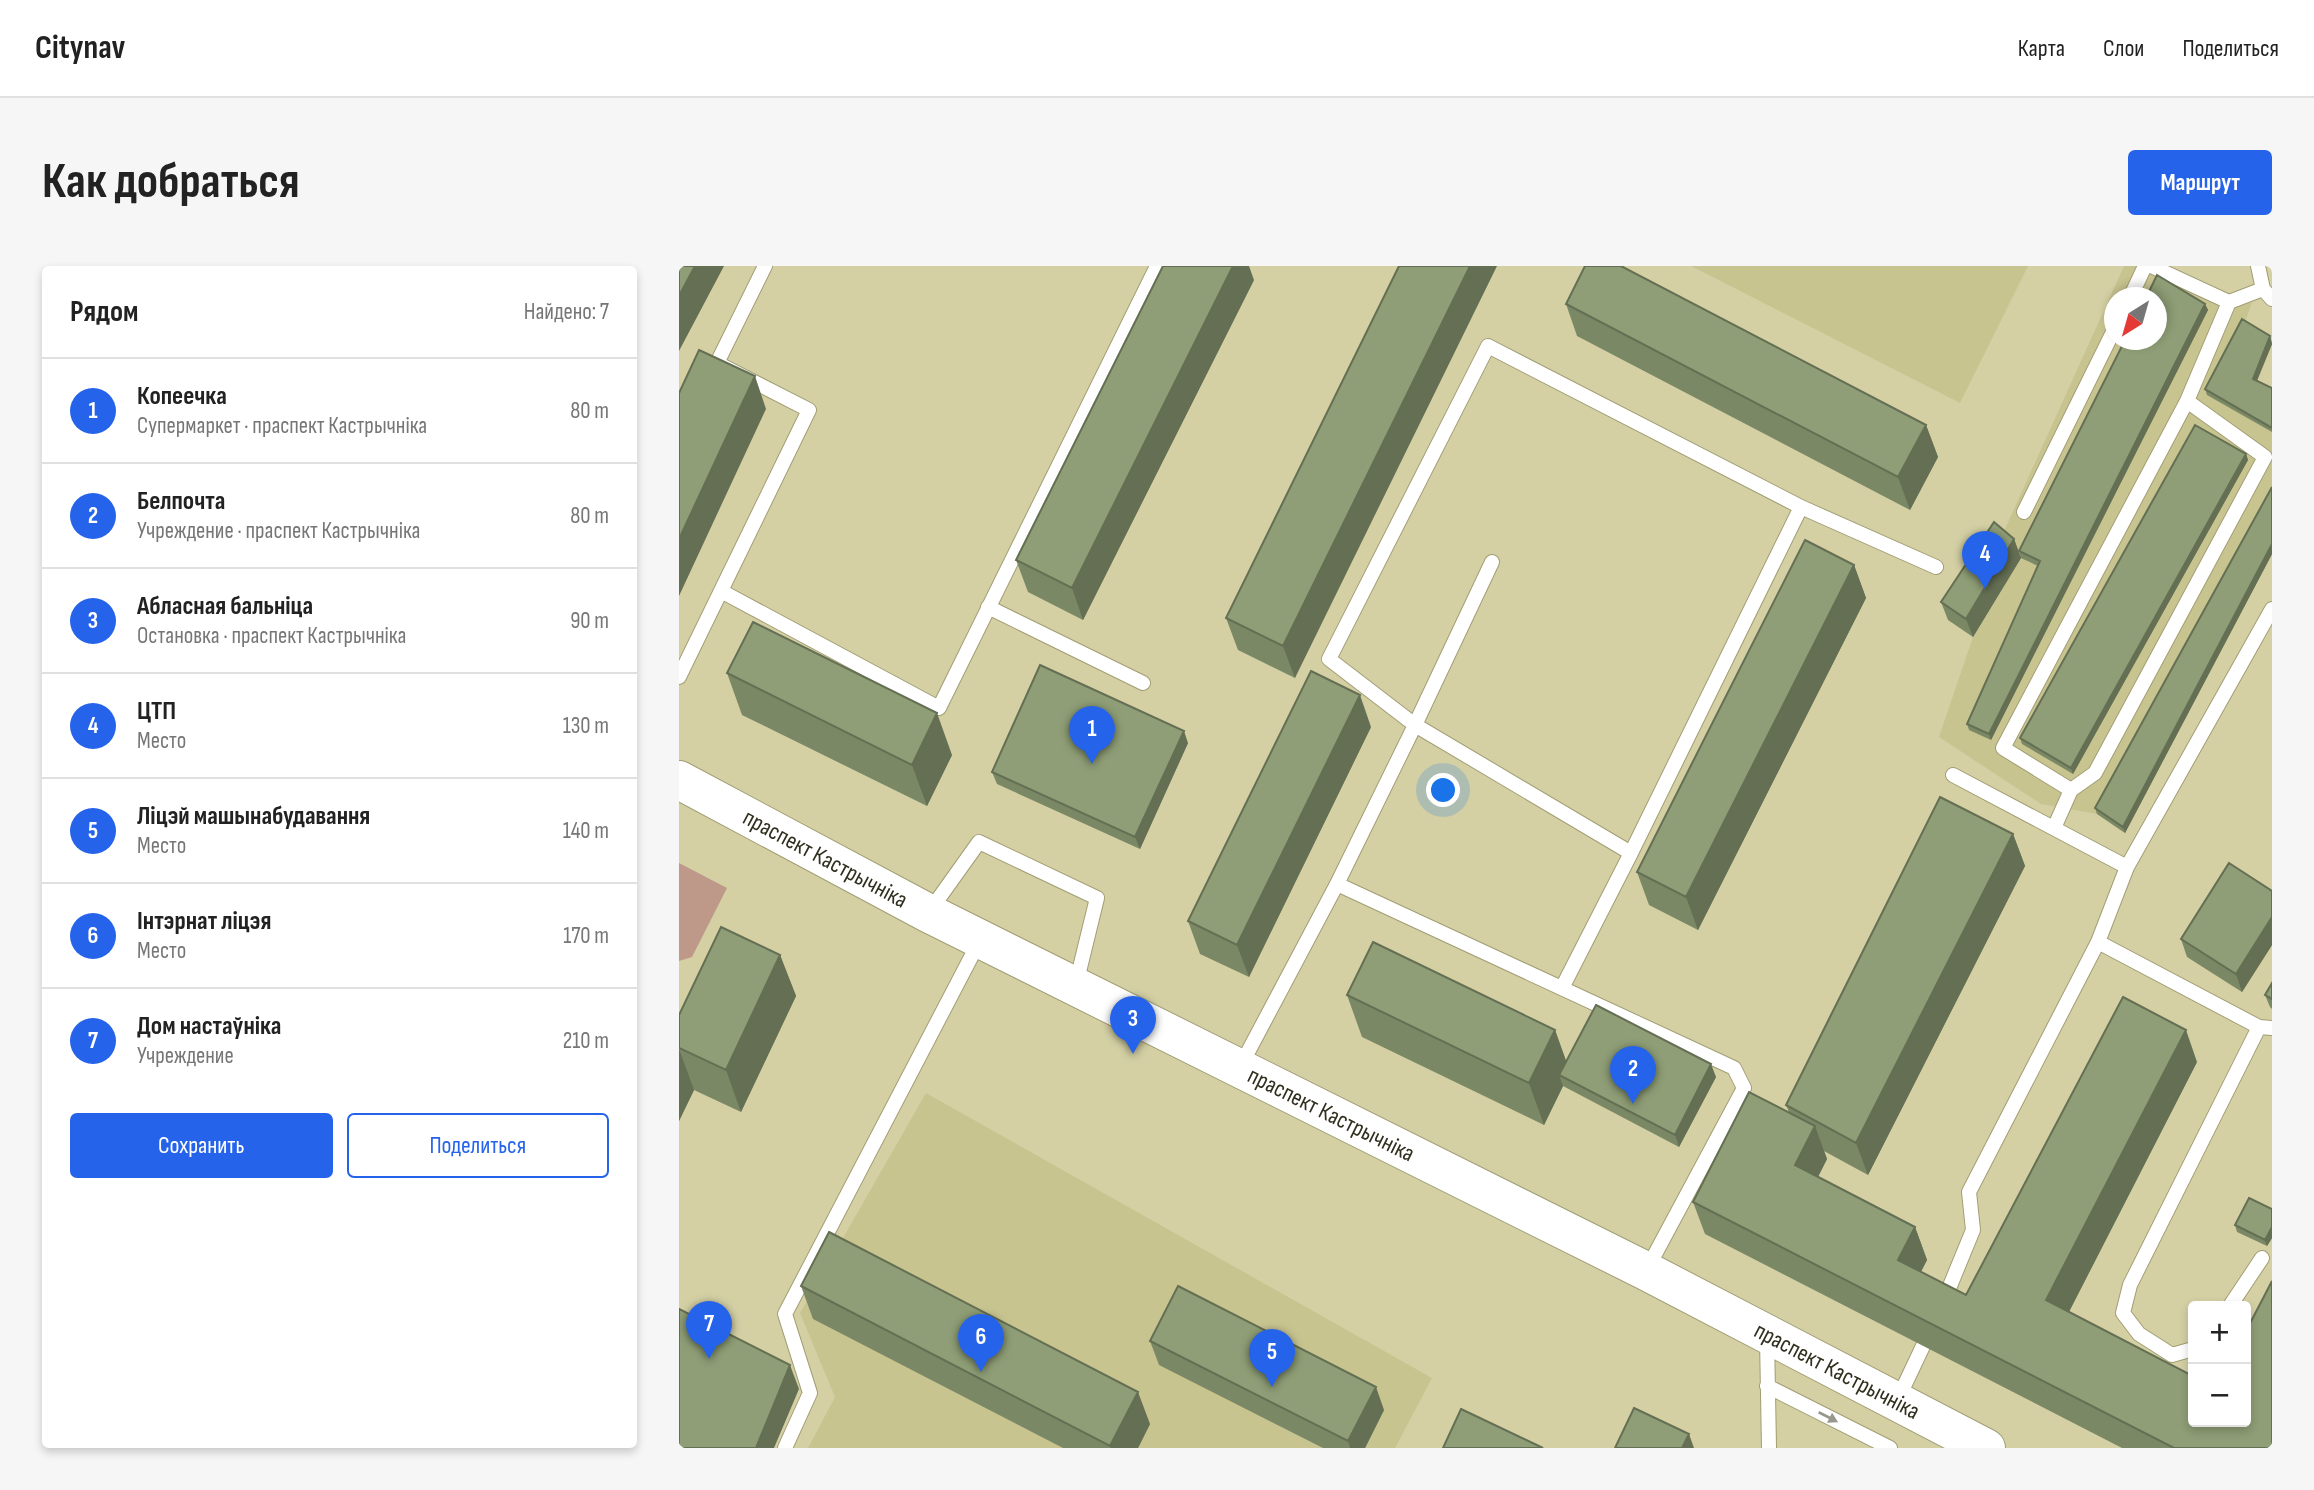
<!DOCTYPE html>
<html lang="ru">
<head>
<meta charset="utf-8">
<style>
	:root { --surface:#fff; --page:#f6f6f6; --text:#222; --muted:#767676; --line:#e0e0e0; --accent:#2563eb }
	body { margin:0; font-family:"Sofia Sans Condensed",sans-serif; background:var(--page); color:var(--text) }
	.controls { position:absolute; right:21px; bottom:21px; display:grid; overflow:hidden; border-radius:7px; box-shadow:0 4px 10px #0003 }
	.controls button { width:63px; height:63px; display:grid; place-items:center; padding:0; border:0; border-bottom:2px solid var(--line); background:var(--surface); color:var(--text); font:35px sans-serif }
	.compass { position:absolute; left:1425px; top:21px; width:63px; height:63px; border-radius:50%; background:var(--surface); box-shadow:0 4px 10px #0003; rotate:217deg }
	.you { position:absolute; left:765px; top:525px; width:24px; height:24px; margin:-18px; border:5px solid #fff; border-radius:50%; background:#1a73e8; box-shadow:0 0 0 10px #1a73e833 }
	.badge { display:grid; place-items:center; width:46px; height:46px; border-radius:50%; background:var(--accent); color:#fff; font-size:23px; font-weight:700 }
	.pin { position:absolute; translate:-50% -58px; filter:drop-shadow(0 2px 4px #0008) }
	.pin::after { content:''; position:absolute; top:37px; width:24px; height:21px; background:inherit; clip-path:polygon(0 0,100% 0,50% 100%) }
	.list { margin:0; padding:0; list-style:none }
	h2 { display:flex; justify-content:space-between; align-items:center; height:91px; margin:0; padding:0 28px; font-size:30px }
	h2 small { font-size:23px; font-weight:400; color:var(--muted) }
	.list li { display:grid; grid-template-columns:46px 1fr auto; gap:21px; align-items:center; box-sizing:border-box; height:105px; padding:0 28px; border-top:2px solid var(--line) }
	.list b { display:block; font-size:26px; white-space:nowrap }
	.list p { margin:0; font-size:23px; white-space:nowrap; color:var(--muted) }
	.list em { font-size:23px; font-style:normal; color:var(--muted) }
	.actions { display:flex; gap:14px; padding:21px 28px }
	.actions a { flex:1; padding:16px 0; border:2px solid var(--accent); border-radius:7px; text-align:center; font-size:24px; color:var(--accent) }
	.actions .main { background:var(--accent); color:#fff }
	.map { position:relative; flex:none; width:1593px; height:1182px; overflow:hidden; border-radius:7px }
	header { display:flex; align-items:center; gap:42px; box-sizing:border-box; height:98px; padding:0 35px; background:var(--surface); border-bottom:2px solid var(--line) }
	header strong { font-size:33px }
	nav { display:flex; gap:38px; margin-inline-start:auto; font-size:24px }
	.intro { display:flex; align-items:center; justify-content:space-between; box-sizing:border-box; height:168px; padding:0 42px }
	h1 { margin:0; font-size:49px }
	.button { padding:18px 32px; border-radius:7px; background:var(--accent); color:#fff; font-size:24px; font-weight:700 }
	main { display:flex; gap:42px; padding:0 42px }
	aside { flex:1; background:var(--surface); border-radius:7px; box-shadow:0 4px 10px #0003 }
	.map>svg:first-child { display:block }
</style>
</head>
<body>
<header>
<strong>Citynav</strong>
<nav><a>Карта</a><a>Слои</a><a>Поделиться</a></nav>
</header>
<div class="intro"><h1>Как добраться</h1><a class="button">Маршрут</a></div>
<main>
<aside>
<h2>Рядом<small>Найдено: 7</small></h2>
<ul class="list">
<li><span class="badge">1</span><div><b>Копеечка</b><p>Супермаркет · праспект Кастрычніка</p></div><em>80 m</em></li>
<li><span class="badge">2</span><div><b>Белпочта</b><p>Учреждение · праспект Кастрычніка</p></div><em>80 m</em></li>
<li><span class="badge">3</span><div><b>Абласная бальніца</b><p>Остановка · праспект Кастрычніка</p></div><em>90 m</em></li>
<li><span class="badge">4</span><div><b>ЦТП</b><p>Место</p></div><em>130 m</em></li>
<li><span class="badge">5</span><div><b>Ліцэй машынабудавання</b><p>Место</p></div><em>140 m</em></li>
<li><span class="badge">6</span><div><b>Інтэрнат ліцэя</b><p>Место</p></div><em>170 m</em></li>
<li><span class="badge">7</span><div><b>Дом настаўніка</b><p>Учреждение</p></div><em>210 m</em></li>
</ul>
<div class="actions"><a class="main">Сохранить</a><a>Поделиться</a></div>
</aside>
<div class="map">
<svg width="1593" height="1182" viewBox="0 0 1593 1182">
	<rect width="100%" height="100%" fill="#d4d0a4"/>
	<path fill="#c8c490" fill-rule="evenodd" d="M1012,0H1349L1281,137Z
		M1445,0H1482L1573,37L1565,59L1593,78L1576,119L1593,127V288L1446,567L1418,548L1362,538L1260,471L1294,371L1342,292L1321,274ZM1436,32H1478V74H1436Z
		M247,827L753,1112L716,1182H129L156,1131L121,1047Z"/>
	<path fill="#be9888" d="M0,597L48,622L13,691L0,695Z"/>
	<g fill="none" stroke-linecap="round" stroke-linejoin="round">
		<defs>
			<path id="lane" d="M1579,0L1584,23L1593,33
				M1451,32L1466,0
				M1550,36L1584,23
				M1345,246L1436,62
				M813,296L736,459L952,587L1122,241
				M42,325L260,442L478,0
				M309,341L464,417
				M0,411L130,144L38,97L86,0
				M1274,509L1448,601
				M1392,524L1324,482L1508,135L1550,36L1472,0
				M1375,562L1392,524L1416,507L1586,191L1508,135
				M658,618L1055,802L1065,822L967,1005
				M250,646L300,576L418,632L397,718
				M1419,676L1580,761L1593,762
				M883,722L952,587
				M561,801L658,618L736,459L650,393L809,80L1122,241L1257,301
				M1264,1037L1294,964L1290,926L1419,676L1448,601L1593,343
				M1551,1040L1583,992
				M1088,1072L1090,1182
				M1514,1083L1493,1089L1460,1068L1444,1047L1451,1019L1580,761
				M1088,1120L1211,1182
				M1218,1135L1244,1080
				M106,1182L131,1127L106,1048L301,674"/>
			<g id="secondary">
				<path id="s1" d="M0,514L249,647L967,1005L1307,1182"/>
			</g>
		</defs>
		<use href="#lane" stroke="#a29e74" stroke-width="16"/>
		<use href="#secondary" stroke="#a29e74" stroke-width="40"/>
		<use href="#lane" stroke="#fff" stroke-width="14"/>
		<use href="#secondary" stroke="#fff" stroke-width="38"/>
	</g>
	<path fill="#7b8865" d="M720,0L616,412L559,384L547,352Z
		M575,14L404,354L349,326L337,294Z
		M887,38L1247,159L1259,191L1231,244L898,70Z
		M1526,38L1529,44L1312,474L1290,464L1288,458L1359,300L1342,292L1340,285Z
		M1591,70L1593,78L1578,115L1593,122V166L1528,129L1526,123Z
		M1567,188L1569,194L1394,508L1343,478L1341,472Z
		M1593,221V288L1446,567L1418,548L1416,542Z
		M1335,273L1342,292L1294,371L1269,354L1262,336Z
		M1175,299L1187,332L1019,664L970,639L958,606Z
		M48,407L273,489L248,540L63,449Z
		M692,461L570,711L521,688L509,655Z
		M509,477L461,583L318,518L313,506Z
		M1334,568L1346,600L1189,909L1145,885L1148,893L1139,911L1236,961L1248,994L1242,1006L1287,1029L1518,796L1390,1046L1593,1182H1443L1026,968L1014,936L1110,846L1107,839Z
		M1593,625V679L1563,726L1508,691L1502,673Z
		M101,689L117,730L62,846L15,824L0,855V749Z
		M1593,717V743L1591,741L1586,729Z
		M668,729L876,764L887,795L1037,811L1000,881L884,820L865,859L683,771Z
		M1593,943V972L1588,980L1558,966L1556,959Z
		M122,1020L471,1158L459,1182H384L134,1053Z
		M471,1075L705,1144L686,1182H644L480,1099Z"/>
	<path fill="#646f53" d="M16,0H45L0,85V30Z
		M554,0H570L575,14L404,354L393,322Z
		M791,0H818L616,412L604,380Z
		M1526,38L1529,44L1312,474L1310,468Z
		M1591,70L1593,78L1576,119L1574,113Z
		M76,110L87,143L0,330V273Z
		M1247,159L1259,191L1231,244L1219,211Z
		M1567,188L1569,194L1394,508L1392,502Z
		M1335,273L1342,292L1294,371L1287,353Z
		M1593,278V288L1446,567L1444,561Z
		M1175,299L1187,332L1019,664L1007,631Z
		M681,429L692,461L570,711L558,679Z
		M258,447L273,489L248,540L233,499Z
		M505,465L509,477L461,583L456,571Z
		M1334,568L1346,600L1189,909L1177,877Z
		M1593,651V679L1563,726L1557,708Z
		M101,689L117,730L62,846L47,804Z
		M876,764L891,806L880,809L884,820L865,859L850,817Z
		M1507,764L1518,796L1379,1067L1367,1034Z
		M0,783L15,824L0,855Z
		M1032,798L1037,811L1000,881L996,869Z
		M1136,860L1148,893L1128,932L1116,899Z
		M1236,961L1248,994L1231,1026L1219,994Z
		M1593,961V972L1588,980L1586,974Z
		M111,1099L120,1123L95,1182H77Z
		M697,1121L705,1144L686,1182H671L669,1175Z
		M459,1126L471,1158L459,1182H432L431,1180Z
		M1010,1168L1015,1182H1003Z"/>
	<path fill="#8f9e76" stroke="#646f53" stroke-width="2" d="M0,0H16L0,30Z
		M484,0H554L393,322L337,294Z
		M720,0H791L604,380L547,352Z
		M906,0H942L1247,159L1219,211L887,38Z
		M1478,9L1526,38L1310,468L1288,458L1361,295L1340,285L1446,74H1478V32H1467Z
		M1563,53L1591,70L1574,113L1593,122V162L1526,123Z
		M20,84L76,110L0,273V127Z
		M1516,159L1567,188L1392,502L1341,472Z
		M1593,221V278L1444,561L1416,542Z
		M1315,256L1335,273L1287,353L1262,336Z
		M1126,274L1175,299L1007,631L958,606Z
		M74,356L258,447L233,499L48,407Z
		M361,399L505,465L456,571L313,506Z
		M632,405L681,429L558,679L509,655Z
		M1261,531L1334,568L1177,877L1107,839Z
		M1550,597L1593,625V651L1557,708L1502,673Z
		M42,661L101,689L47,804L0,782V749Z
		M694,676L876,764L850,817L668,729Z
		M1593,717V733L1586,729Z
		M1444,731L1507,764L1367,1034L1514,1110V1156H1567V1065L1593,1015V1182H1495L1014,936L1070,826L1136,860L1116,899L1236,961L1219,994L1287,1029Z
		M917,739L1032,798L996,869L880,809Z
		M1570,932L1593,943V961L1586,974L1556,959Z
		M150,966L459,1126L431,1180L122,1020Z
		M499,1020L697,1121L669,1175L471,1075Z
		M0,1043L111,1099L77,1182H0Z
		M955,1142L1010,1168L1003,1182H936Z
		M782,1143L864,1182H764Z"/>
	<defs><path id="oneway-solid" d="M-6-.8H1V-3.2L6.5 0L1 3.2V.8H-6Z" transform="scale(1.75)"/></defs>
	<use fill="#98978e" href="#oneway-solid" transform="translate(1149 1151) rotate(27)"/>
	<g text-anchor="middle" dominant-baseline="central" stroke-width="5" stroke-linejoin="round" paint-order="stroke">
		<g font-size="24" fill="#312f1e" stroke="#e1ddb1">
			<text stroke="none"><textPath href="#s1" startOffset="166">праспект Кастрычніка</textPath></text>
			<text stroke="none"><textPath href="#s1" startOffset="733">праспект Кастрычніка</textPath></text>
			<text stroke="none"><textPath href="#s1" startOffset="1300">праспект Кастрычніка</textPath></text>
		</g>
	</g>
</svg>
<div class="controls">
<button>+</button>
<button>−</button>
</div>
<svg class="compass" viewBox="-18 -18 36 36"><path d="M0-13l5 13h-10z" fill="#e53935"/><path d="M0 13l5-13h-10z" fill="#767676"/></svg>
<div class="you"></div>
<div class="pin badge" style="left:413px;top:498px">1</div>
<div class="pin badge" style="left:954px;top:838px">2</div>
<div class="pin badge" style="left:454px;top:788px">3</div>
<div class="pin badge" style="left:1306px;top:323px">4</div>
<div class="pin badge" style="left:593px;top:1121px">5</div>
<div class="pin badge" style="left:302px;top:1106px">6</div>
<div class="pin badge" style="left:30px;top:1093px">7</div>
</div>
</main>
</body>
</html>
